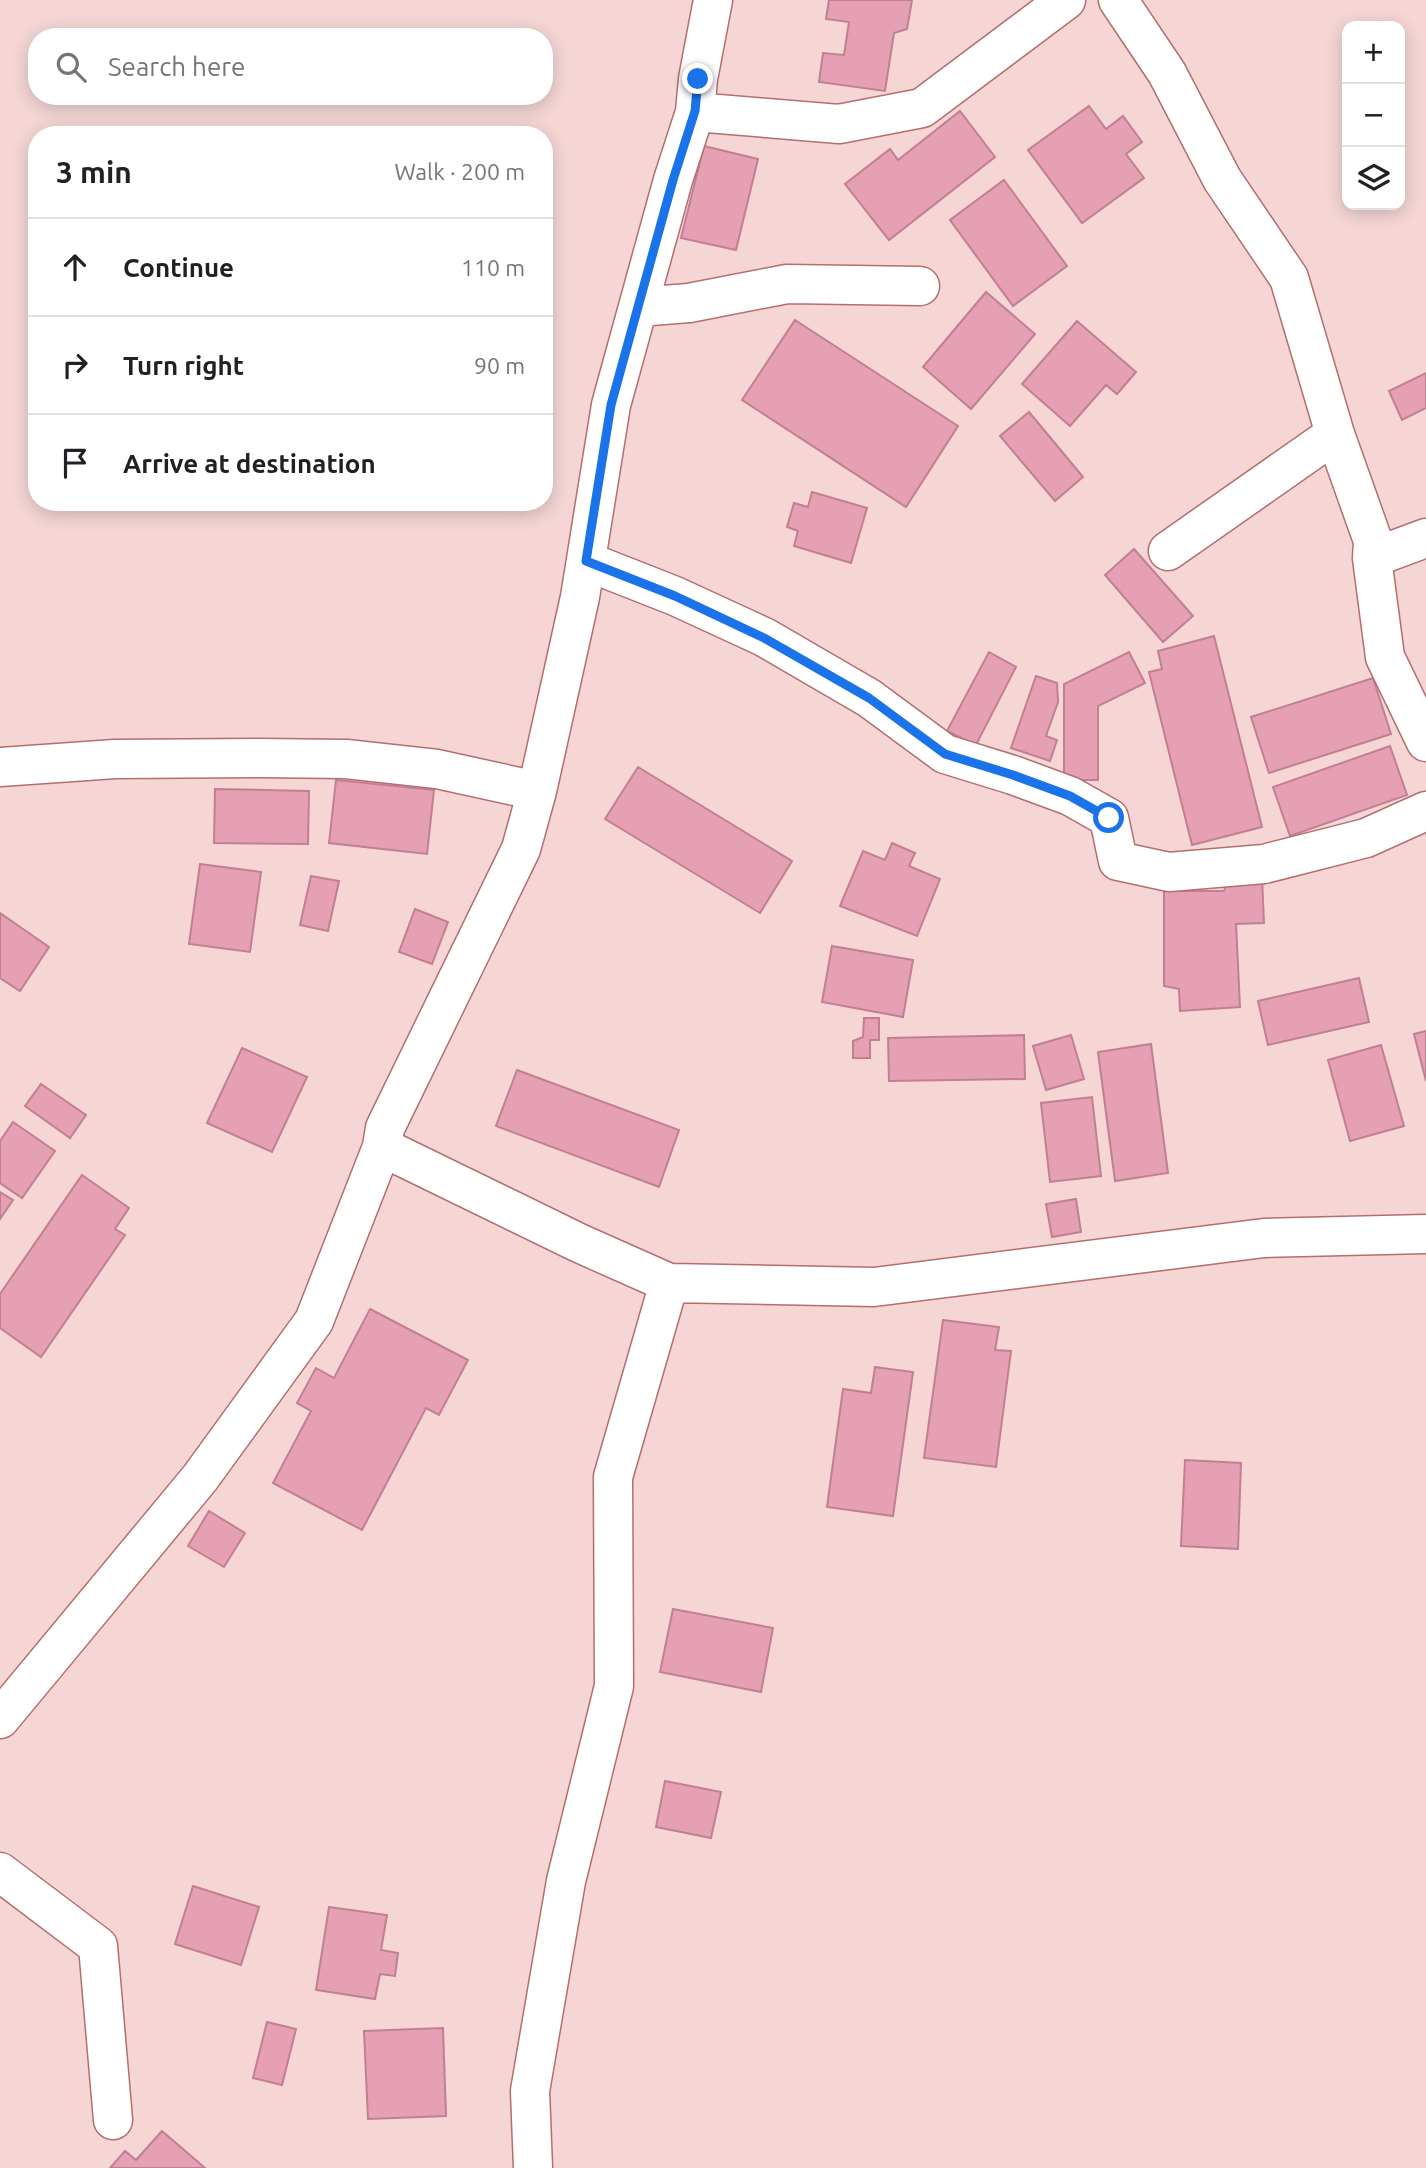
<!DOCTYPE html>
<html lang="en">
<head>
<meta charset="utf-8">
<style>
	:root { --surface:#fff; --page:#f6f6f6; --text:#202124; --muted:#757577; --line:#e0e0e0 }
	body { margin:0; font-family:Ubuntu,sans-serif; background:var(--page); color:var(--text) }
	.controls { position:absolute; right:21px; top:21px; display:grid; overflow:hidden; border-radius:14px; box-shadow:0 4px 18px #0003 }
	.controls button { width:63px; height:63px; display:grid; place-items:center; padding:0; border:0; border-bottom:2px solid var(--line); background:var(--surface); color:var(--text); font:35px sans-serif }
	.stop { position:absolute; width:21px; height:21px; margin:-16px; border:5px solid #1a73e8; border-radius:50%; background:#fff }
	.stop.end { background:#1a73e8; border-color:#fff; box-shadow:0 2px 7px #0008 }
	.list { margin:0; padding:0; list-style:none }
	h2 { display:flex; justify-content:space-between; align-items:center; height:91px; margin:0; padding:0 28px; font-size:30px }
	h2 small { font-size:23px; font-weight:400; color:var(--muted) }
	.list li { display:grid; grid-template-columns:46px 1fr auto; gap:21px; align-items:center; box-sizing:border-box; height:98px; padding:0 28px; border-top:2px solid var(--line) }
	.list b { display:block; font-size:26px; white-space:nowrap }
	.list em { font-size:23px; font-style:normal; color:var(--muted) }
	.icon { flex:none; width:38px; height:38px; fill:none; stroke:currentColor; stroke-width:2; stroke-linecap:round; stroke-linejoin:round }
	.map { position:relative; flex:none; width:1426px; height:2168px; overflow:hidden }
	.search { position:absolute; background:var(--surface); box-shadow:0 4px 18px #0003; left:28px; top:28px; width:525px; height:77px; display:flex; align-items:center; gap:18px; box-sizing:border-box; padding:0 24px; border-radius:28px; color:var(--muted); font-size:26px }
	.panel { position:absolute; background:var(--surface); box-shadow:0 4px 18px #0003; left:28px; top:126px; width:525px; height:385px; border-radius:28px }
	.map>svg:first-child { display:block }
</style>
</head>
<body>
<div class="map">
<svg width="1426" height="2168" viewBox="0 0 1426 2168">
	<rect width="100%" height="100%" fill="#f5d6d5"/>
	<path fill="#e6a0b4" stroke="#c27e93" stroke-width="2" d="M829,0H912L907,29L894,33L885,91L819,82L823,53L844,55L849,22L826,19Z
		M1089,106L1106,129L1123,116L1142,142L1126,154L1144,178L1082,223L1028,150Z
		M960,111L995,157L889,240L845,184L890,149L898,160Z
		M704,146L758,159L736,250L681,238Z
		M1004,180L1067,266L1013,306L950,220Z
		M986,292L1035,334L971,409L923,367Z
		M795,320L958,426L906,507L742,400Z
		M1077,321L1136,372L1117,394L1106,385L1070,426L1022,384Z
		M1426,373V408L1402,420L1389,391Z
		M1029,412L1083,477L1055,501L1000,436Z
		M812,492L867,508L851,563L794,546L798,531L787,527L794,503L808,507Z
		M1134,549L1193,616L1163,642L1105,575Z
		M1214,636L1262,827L1192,845L1149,672L1162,669L1158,651Z
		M989,652L1016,667L976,745L947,731Z
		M1129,652L1145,683L1098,706V780H1064V684Z
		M1036,676L1057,683L1058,702L1046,736L1057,740L1050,761L1011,748Z
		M1373,678L1391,734L1269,773L1251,717Z
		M1390,746L1407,795L1290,836L1273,787Z
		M638,767L792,861L760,913L605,819Z
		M336,780L434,790L427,854L329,843Z
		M215,789L309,791L308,844L214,843Z
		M892,843L915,853L909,866L940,879L917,936L840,906L863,851L885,860Z
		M200,864L261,872L250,952L189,944Z
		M311,876L339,881L328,931L300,925Z
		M1262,877L1264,923L1236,924L1240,1007L1180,1011L1179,989L1164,986V891H1224L1228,879Z
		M415,909L448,922L432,964L399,952Z
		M0,913L49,947L20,991L0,978Z
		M832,946L913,960L903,1017L822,1002Z
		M1359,978L1369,1022L1268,1045L1258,1001Z
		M864,1018H879V1040H870V1058H853V1041L863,1037Z
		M1426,1031V1081L1414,1034Z
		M1024,1035L1025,1079L889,1081L888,1038Z
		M1071,1035L1084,1079L1046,1090L1033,1046Z
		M1151,1044L1168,1173L1115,1181L1098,1052Z
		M1381,1045L1404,1126L1350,1141L1328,1060Z
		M242,1048L307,1077L272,1152L207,1123Z
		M517,1070L679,1130L659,1187L496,1126Z
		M41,1084L86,1115L70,1138L25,1106Z
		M1092,1097L1101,1176L1050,1182L1041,1103Z
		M13,1122L55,1151L22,1198L0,1183V1141Z
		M82,1175L129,1208L115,1229L125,1235L41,1357L0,1328V1294Z
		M0,1192L13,1200L0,1219Z
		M1076,1199L1081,1232L1052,1237L1046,1204Z
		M370,1309L468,1360L439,1415L426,1408L362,1530L273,1483L311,1411L297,1403L316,1368L334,1378Z
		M943,1320L999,1327L995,1350L1011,1351L996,1467L924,1458Z
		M875,1367L913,1372L893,1516L827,1507L843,1389L871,1393Z
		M1185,1460L1241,1463L1238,1549L1181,1546Z
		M209,1511L245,1533L224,1567L188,1546Z
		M673,1609L773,1628L761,1692L660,1672Z
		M665,1781L721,1792L711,1838L656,1827Z
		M193,1886L259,1907L241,1965L175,1944Z
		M329,1907L387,1915L381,1950L398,1953L395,1976L380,1974L375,1999L316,1990Z
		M267,2022L296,2029L282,2085L253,2078Z
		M443,2028L446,2116L368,2119L364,2031Z
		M162,2131L205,2168H110L125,2151L136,2160Z"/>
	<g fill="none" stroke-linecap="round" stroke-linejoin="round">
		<defs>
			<path id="minor" d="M1118,0L1167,73L1222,179L1289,278L1335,434L1373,541L1372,558L1385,657L1426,742
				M695,112L839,124L922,108L1066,0
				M638,307L689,303L787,284L920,286
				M1168,551L1335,434
				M1372,558L1426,538
				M586,561L675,596L764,637L869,698L945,754L1013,775L1070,796L1109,818L1118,861L1169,872L1264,864L1366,838L1426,811
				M0,767L115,759L261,758L346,759L437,769L537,791
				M382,1147L579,1243L669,1283L874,1287L1264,1238L1426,1234
				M0,1719L200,1478L314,1321L382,1147L385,1128L521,849L537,791L580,597L611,405L673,180L695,112L698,79L713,0
				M0,1872L98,1946L113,2120
				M533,2168L530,2091L566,1881L614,1686L613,1477L669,1283"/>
		</defs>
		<use href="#minor" stroke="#b36e6e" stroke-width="41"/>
		<use href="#minor" stroke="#fff" stroke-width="38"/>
	</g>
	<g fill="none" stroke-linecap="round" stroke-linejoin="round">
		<path stroke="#1a73e8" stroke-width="9" d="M698,79L695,111L673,180L611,405L586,561L675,596L764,638L869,698L945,754L1013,775L1070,796L1109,818"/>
	</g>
</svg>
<div class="controls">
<button>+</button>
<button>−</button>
<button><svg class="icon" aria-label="layers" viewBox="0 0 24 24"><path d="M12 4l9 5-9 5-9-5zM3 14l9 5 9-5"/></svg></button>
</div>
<div class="stop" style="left:1109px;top:818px"></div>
<div class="stop end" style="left:698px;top:79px"></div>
<div class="search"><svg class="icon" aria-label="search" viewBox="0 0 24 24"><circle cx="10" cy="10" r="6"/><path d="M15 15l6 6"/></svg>Search here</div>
<section class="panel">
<h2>3 min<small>Walk · 200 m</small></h2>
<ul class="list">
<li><svg class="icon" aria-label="ahead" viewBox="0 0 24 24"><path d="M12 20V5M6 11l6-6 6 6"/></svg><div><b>Continue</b></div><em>110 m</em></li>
<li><svg class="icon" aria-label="right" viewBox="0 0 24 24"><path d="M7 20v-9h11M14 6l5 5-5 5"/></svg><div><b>Turn right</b></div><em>90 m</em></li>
<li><svg class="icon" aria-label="arrive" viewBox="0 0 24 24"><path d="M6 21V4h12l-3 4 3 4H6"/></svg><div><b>Arrive at destination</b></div></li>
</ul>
</section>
</div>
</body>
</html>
